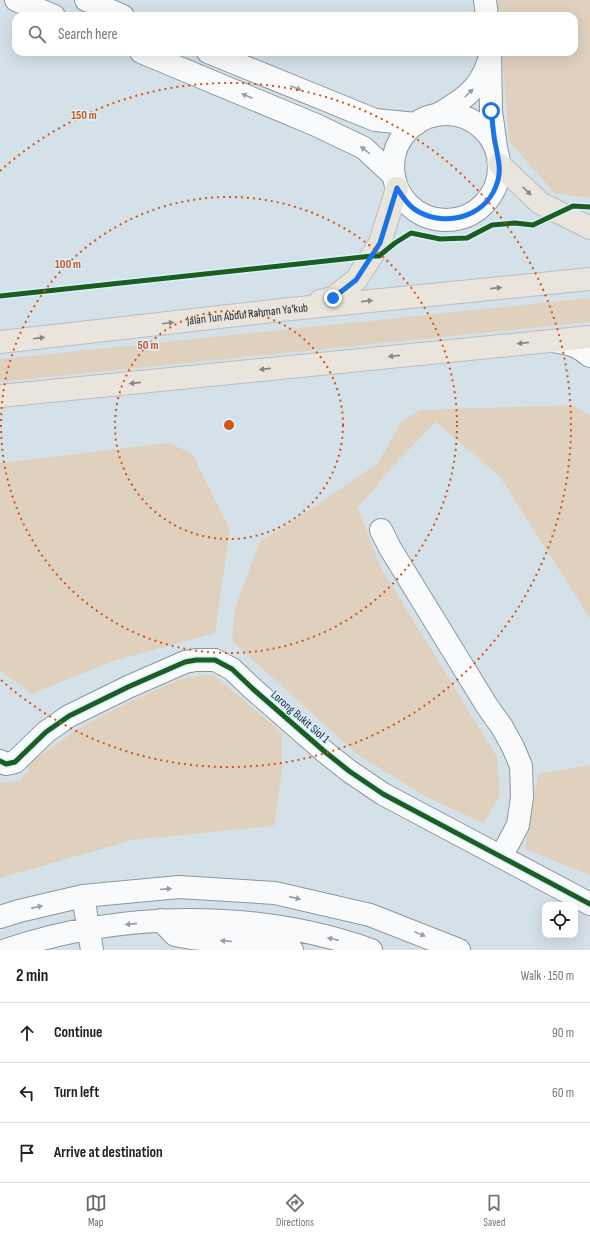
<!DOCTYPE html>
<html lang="en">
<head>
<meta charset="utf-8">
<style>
	:root { --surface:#fff; --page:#f2f2f2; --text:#222; --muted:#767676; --line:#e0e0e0; --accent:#616b71 }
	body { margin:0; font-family:"Sofia Sans Condensed",sans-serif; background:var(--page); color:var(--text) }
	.controls { position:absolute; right:12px; bottom:12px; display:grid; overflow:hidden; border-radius:8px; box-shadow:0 4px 16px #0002 }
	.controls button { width:36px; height:36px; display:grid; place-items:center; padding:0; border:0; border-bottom:1px solid var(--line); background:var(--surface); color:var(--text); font:20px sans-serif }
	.stop { position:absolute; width:12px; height:12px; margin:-9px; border:3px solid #1a73e8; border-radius:50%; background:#fff }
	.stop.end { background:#1a73e8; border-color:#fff; box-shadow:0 1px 4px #0008 }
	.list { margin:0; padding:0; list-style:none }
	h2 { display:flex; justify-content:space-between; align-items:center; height:52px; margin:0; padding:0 16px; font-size:17px }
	h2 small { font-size:13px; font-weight:400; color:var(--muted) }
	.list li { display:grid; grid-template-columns:26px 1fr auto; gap:12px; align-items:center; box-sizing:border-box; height:60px; padding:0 16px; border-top:1px solid var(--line) }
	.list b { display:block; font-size:15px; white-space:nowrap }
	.list em { font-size:13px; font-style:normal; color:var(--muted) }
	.icon { flex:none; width:22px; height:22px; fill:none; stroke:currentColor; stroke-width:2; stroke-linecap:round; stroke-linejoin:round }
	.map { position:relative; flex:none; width:590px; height:950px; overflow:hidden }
	.search { position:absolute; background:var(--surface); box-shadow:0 4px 16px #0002; left:12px; right:12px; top:12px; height:44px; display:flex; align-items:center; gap:10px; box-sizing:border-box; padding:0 14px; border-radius:12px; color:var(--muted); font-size:15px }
	.sheet { height:232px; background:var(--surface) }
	nav { display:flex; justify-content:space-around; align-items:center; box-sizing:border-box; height:56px; border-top:1px solid var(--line); background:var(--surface); font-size:11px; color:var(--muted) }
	nav a { display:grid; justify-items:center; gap:2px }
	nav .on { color:var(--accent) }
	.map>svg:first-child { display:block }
</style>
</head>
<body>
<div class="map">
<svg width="590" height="950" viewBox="0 0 590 950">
	<rect width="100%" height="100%" fill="#d4e1e9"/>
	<path fill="#e0d1bf" d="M497,0H590V198L554,193L509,141L502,52H574V16H499Z
		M590,298V322L0,382V359Z
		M574,405L590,416V618L500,477L436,422L392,467L358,508L380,566L497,757L500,796L483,823L427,797L358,755L232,641L235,608L260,541L289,524L378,463L401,422L420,410Z
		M168,443L192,453L230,530L215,633L113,661L32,694L0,671V463Z
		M202,675H214L282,733V771L274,826L133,840L0,878V783L21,780L33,761L77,729L125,704L180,679Z
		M590,765V875L525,849L538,774Z"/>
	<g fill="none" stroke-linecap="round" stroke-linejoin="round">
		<defs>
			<path id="minor" d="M16,0L54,16
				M86,0L123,16
				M485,0L487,16
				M141,52L316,125L364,148L394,176
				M208,52L375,120L416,124
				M490,52L491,111L496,147
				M393 167a53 53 0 1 1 106 0a53 53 0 1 1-106 0Z
				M437,115C462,100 480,90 489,60
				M553,341C570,344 577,345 590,356
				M381,530L390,548L487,706L502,727L513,747L521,766L522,797L518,825L501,857
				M0,761L6,764L15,762L46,732L69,716L128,687L185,662L196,660H215L232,669L253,689L324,751L349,771L383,794L590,904
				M83,896L92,950
				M0,917L19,911L83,896L179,887L275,893L370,915L459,950
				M161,920L175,935L191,938L252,944L292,950
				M6,950C120,911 256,909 371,950"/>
			<g id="major">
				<path d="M499,164L540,203L590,228"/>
				<path d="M320,301L333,298L356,280L380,243L397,188"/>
				<path id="s1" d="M0,342L281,310L590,279"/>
				<path d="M0,396L590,337"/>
			</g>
		</defs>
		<use href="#minor" stroke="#8d979d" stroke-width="24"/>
		<use href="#major" stroke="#b8bec2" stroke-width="24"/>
		<use href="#minor" stroke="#f9fafc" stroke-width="22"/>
		<use href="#major" stroke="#e9e4dc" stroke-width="22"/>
		<defs>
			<path id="cycleway" d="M0,296L372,256H379L395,243L411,233L440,239L467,238L492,225L515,223L533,225L573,206L590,207
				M0,761L6,764L15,762L46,732L69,716L128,687L185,662L196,660H215L232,669L253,689L324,751L349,771L383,794L590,904"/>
		</defs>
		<use href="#cycleway" stroke="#d8f0ff" stroke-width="8"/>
		<use href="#cycleway" stroke="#1b5e20" stroke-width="5"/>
	</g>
	<defs><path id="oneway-solid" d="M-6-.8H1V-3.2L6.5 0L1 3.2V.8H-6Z"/></defs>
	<g fill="#999da1">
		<use href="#oneway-solid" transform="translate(296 88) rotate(22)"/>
		<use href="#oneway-solid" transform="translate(469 93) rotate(-45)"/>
		<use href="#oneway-solid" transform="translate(247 96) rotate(-157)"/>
		<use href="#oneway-solid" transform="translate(365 150) rotate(-143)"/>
		<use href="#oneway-solid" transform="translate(166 889) rotate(-5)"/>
		<use href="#oneway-solid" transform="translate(295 898) rotate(13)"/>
		<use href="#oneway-solid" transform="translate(37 907) rotate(-13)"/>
		<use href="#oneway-solid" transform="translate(131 924) rotate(174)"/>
		<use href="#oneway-solid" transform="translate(420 934) rotate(22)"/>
		<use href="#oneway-solid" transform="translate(333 939) rotate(-167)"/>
		<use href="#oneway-solid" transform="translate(226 941) rotate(-175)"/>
	</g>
	<g fill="#868886">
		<use href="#oneway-solid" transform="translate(527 191) rotate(44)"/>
		<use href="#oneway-solid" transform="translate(496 288) rotate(-6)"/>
		<use href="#oneway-solid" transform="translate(367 301) rotate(-6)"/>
		<use href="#oneway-solid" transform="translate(168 323) rotate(-7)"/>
		<use href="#oneway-solid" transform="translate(39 338) rotate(-7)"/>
		<use href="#oneway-solid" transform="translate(523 343) rotate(174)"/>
		<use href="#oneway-solid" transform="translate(394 356) rotate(174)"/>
		<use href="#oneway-solid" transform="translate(265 369) rotate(174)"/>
		<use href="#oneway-solid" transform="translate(135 383) rotate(174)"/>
	</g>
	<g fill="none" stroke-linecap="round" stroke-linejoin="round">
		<path stroke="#1a73e8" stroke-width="5" d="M333,298L356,280L380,243L397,188C403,197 409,207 419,212C449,228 489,215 498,180C501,169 498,158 496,147C493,135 493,123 491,111"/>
	</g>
	<g fill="none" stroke="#d45410" stroke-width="2" stroke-dasharray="2 4">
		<circle cx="229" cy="425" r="114"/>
		<circle cx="229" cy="425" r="228"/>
		<path d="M0 171A342 342 0 1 1 0 679"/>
	</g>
	<g text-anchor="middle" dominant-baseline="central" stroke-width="3" stroke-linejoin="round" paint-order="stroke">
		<g font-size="12" fill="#232b31" stroke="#d8f0ff">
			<text stroke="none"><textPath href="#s1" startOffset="249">Jalan Tun Abdul Rahman Ya'kub</textPath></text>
			<text transform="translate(300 717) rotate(41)">Lorong Bukit Siol 1</text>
		</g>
	</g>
	<circle cx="229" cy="425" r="6" fill="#d45410" stroke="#d8f0ff" stroke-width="2"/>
	<g font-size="12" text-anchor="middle" font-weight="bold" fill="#d45410" stroke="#d8f0ff" stroke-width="3" stroke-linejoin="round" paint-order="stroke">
		<text x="84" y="119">150 m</text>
		<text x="68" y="268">100 m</text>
		<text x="148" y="349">50 m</text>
	</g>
</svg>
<div class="controls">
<button><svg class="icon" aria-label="locate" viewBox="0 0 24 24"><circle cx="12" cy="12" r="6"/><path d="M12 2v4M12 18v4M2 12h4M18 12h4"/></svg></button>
</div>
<div class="stop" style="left:491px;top:111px"></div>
<div class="stop end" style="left:333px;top:298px"></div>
<div class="search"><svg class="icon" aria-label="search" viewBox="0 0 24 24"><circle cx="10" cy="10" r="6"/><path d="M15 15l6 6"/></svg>Search here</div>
</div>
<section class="sheet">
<h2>2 min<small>Walk · 150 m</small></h2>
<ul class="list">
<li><svg class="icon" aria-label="ahead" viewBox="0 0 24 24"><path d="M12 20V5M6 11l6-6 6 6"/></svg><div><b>Continue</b></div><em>90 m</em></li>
<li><svg class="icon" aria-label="left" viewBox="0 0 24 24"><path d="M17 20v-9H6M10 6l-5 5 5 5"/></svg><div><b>Turn left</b></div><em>60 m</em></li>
<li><svg class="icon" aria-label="arrive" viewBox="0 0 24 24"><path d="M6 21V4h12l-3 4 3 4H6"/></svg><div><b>Arrive at destination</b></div></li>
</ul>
</section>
<nav>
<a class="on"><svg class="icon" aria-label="map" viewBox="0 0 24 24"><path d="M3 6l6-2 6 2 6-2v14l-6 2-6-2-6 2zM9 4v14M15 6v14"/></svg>Map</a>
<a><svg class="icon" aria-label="directions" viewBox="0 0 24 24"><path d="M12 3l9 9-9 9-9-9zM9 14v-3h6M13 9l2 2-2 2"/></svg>Directions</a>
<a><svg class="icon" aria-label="saved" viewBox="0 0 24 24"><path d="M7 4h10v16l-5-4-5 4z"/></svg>Saved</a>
</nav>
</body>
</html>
